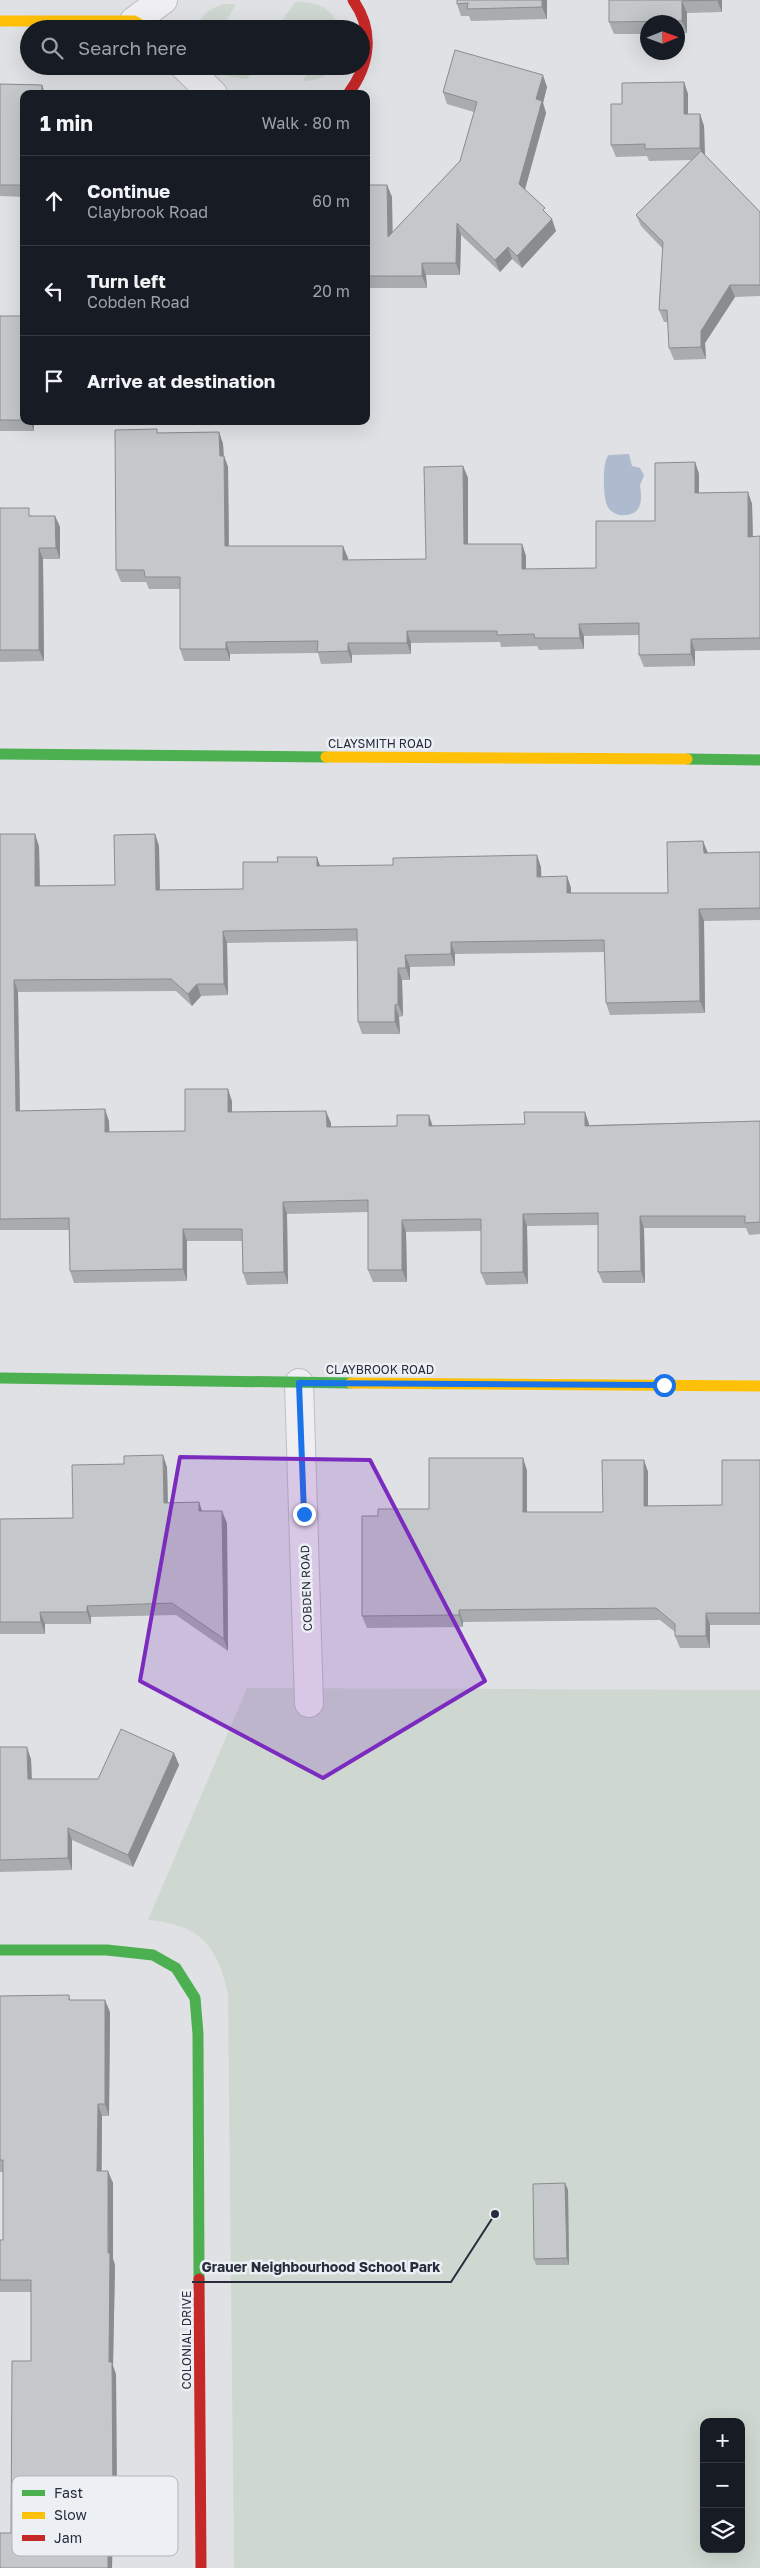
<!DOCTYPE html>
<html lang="en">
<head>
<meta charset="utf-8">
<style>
	:root { --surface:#171b24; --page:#242831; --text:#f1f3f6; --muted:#9ea1a6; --line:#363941 }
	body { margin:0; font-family:"Golos Text",sans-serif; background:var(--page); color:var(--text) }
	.controls { position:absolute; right:15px; bottom:15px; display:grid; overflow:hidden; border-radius:10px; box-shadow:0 5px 20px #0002 }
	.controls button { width:45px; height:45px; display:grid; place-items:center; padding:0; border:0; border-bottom:1px solid var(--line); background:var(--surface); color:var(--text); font:25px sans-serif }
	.compass { position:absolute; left:640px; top:15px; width:45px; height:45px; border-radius:50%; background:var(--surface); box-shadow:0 5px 20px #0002; rotate:89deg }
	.stop { position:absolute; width:15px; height:15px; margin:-11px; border:4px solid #1a73e8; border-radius:50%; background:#fff }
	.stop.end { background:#1a73e8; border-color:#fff; box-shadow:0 1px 5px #0008 }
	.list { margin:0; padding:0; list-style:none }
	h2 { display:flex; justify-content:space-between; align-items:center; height:65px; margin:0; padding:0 20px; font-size:21px }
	h2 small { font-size:16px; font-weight:400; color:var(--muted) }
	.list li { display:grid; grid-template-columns:32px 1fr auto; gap:15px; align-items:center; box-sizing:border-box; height:90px; padding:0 20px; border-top:1px solid var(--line) }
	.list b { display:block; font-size:19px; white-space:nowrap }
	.list p { margin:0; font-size:16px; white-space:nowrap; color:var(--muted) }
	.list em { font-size:16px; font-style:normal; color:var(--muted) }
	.icon { flex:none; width:28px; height:28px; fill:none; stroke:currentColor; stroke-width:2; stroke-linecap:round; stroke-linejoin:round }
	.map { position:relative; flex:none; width:760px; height:2568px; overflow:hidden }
	.search { position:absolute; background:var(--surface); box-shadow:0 5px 20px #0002; left:20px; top:20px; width:350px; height:55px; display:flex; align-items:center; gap:12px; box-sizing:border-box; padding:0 18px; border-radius:28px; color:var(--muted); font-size:19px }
	.panel { position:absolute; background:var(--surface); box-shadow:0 5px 20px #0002; left:20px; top:90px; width:350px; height:335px; border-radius:10px }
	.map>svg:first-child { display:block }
</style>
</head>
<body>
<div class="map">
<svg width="760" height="2568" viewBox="0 0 760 2568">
	<rect width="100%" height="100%" fill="#dfe1e4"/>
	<path fill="#ced8d0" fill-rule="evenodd" d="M295,2C316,1 333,7 339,29H276Z
		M224,4H236L222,29H198C200,14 211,8 224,4Z
		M210,66H256L247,79L228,76Z
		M312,66H335C326,78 318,80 303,81Z
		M247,1688L760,1690V2568H234L228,1994C217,1944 200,1925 148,1920ZM704,2422H741V2549H704Z"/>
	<path fill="#aebace" d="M629,454L632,466L640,468L644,475C643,479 640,484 640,486C643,503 641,517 619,515C614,513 609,511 607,505C603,497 602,459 609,455Z"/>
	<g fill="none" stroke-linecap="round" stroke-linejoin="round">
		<defs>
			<path id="street" d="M134,21L163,0
				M184,66L213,94
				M299,1383L309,1703"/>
		</defs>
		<use href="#street" stroke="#bdbfc2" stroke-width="30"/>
		<use href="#street" stroke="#efeff1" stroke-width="28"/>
		<path stroke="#4caf50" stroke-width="11" d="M0,754L326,757
			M687,759L760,760
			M0,1378L351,1383
			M0,1950H107L153,1955L176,1968L195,1998L198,2034L199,2279"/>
		<path stroke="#ffc107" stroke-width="11" d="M0,21H134L148,29
			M326,757L687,759
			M351,1383L760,1386"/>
		<path stroke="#c62828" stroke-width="11" d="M348,94C370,65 375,31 353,0
			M199,2279L201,2568"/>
	</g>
	<path fill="#a9acaf" d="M457,0H547V19L471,21L469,16H461L457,4Z
		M609,0H722V12L687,13V33H678V22H648V34H614L609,22Z
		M684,82L688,94V114H700L704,126L705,155L760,212V296L735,297L705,343L706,359L674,360L669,348L668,322H664L659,310L663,249L641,226L636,215L691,160L649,161L647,156L616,157L611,145L622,104Z
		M0,84L42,85L45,94H24V197L0,196Z
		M547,87L543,103L546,113L525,190L547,214L556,231L522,268L512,259L500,272L461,235L460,275H426L427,288H366V185H387L392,197V233L460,161L474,112L447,104L443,92Z
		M0,316H24V421H34V431H0Z
		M219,432L223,444L224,456L228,467L229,546H343L348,560L426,559L463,466L468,478V544H522L526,556V569L596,568L655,521L695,462L699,474V493L748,492L752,504L753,537L760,536V650L695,651V666L644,667L639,655V635L584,636V649L539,650L537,646L501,647L500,642L411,643V654L352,655V663L321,664L318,653L230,654V661H184L180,649V589H149L146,582H121L116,570L159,433Z
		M0,508L32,516H55L60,527V559H43L44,661L0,662Z
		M0,834L39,846L40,886L115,885L155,834L159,846L160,890L243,889L278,862L317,857L320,866L541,867V877L567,876L571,888V893H668L703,841L707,853L760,852V920L704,921L705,1013L610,1015L606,1003L605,952L455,954V966L410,967V980H402L403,1016L399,1017L400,1034H362L358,1022L357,941L227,943L228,995L201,996L192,1006L176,991L18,992L20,1111L109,1121V1132L185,1131L232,1101V1112L331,1123V1127L525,1124L585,1112L589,1125L760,1121V1234L749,1235L746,1228H644L645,1283H603L598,1272V1225L527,1226L528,1284L486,1285L481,1273V1231L406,1232L407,1282H373L368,1270V1212L287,1214L288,1284L247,1285L243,1273L242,1241H187V1281L74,1283L70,1271L69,1230H0Z
		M644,1460L648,1472V1506L722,1505L760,1460V1625H710V1648H680L675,1636V1632L660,1620L463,1622V1627L367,1628L362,1616L378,1516L429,1509L527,1470V1512H603Z
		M167,1467L168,1503L199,1502L202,1511L227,1523L228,1651L176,1615L91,1617V1624H45V1634H0V1519L73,1518Z
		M0,1747L31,1759L32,1779H98L174,1753L179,1765L133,1867L72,1840V1870L0,1872Z
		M69,1995L70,2000L110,2012L109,2116H102V2171L113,2183V2259L115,2265L113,2366L116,2374L117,2510H113L112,2568H0L11,2533L31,2361V2292H0V2240H3V2172H0V1996Z
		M565,2183L568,2190L569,2265H536L534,2259Z"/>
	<path fill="#8a8c8e" d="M542,0H547V19L542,7Z
		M717,0H722V12Z
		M682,1L687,13V33L682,21Z
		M543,75L547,87L543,103L546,113L523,196L519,184L536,99Z
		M684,82L688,94V126L684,114Z
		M42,85L45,94H42Z
		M700,114L704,126L705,160L700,148Z
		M387,185L392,197L393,249L388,237Z
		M552,219L556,231L522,268L517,256Z
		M457,223L461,235L460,275L456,263Z
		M508,247L512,259L500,272L495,260Z
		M422,263L426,275L427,288L422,276Z
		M730,285L735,297L705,343L706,359L701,347V331Z
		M30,421H34V431Z
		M219,432L223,444L224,467L220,456Z
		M224,456L228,467L229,558L225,546Z
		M695,462L699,474V505L695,493Z
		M463,466L468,478V556L464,544Z
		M748,492L752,504L753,548L748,537Z
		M55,516L60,527V559L56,548Z
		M522,544L526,556V581L522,569Z
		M343,546L348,558V572L343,560Z
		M39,548L43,559L44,661L39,650Z
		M579,624L584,636V649L580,638Z
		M407,631L411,643V654L407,643Z
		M691,639L695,651V666L691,654Z
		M226,642L230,654V661L226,649Z
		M348,643L352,655V663L348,651Z
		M35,834L39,846L40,898L35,886Z
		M155,834L159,846L160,902L156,890Z
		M703,841L708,853H704Z
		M537,855L541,867L542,889L537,877Z
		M317,857L321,869L317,866Z
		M567,876L571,888V905L567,893Z
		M699,909L704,921L705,1013L700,1001Z
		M223,931L227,943L228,995L224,984Z
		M451,942L455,954V966L451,954Z
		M405,955L410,967V980L406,968Z
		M398,968L402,980L403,1016L398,1004Z
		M14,980L18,992L20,1123L16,1111Z
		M197,984L201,996L192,1006L188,994Z
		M395,1005L399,1017L400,1034L395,1022Z
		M228,1089L232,1101V1124L228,1112Z
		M105,1109L109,1121L110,1144L105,1132Z
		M326,1111L331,1123V1139L327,1127Z
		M585,1112L589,1124V1138L585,1126Z
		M429,1115L433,1127L429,1126Z
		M283,1202L287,1214L288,1284L284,1272Z
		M523,1214L527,1226L528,1284L523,1272Z
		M640,1216L644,1228L645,1283L641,1271Z
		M402,1220L406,1232L407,1282L402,1270Z
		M183,1229L187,1241V1281L183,1269Z
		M163,1455L167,1467L168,1514L164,1503Z
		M523,1458L527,1470V1524L523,1512Z
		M644,1460L648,1472V1518L644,1506Z
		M199,1502L203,1514L199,1511Z
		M222,1511L227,1523L228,1651L224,1639Z
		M87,1606L91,1617V1624L87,1612Z
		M459,1610L463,1622V1627L459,1615Z
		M40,1612L45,1624V1634L41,1622Z
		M706,1613L710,1625V1648L706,1636Z
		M27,1747L31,1759L32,1791L28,1779Z
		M174,1753L179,1765L133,1867L128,1855Z
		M68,1828L72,1840V1870L68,1858Z
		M105,2000L110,2012L109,2116L105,2104Z
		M98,2104L102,2116L101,2183L97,2171Z
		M108,2171L113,2183V2259L115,2265L113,2366L116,2374L117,2510L113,2498L109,2362Z
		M565,2183L568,2190L569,2265L567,2258Z
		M108,2498L113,2510L112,2568H108Z"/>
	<path fill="#c5c8cb" stroke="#8a8c8e" d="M457,0H542V7L467,9L468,3L457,4Z
		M609,0H717L682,1V21L609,22Z
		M455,50L543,75L536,99L542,101L519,184L545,208L543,210L552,219L517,256L508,247L495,260L457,223L456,263H422V276H366V185H387L388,237L460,161L477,102L443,92Z
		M684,82V114H700V148L645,149V144L611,145V104H622V83Z
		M0,84L42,85V94H24V185H0Z
		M701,151L760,212V285H730L701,331V347L669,348L667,310H659L663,242L636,215Z
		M0,316H24V420H0Z
		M157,429V433L219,432L220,456H224L225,546H343V560L426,559L424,467L463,466L464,544H522V569L596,568V521H655V463L695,462V493L748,492V537L760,536V638L691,639V654L639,655V623L579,624L580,638H535L534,634L497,635V631H407V643H348V651L317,652L318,641L226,642V649H180V577H145L144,570H116L115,430Z
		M0,508H29V516H55L56,548H39V650H0Z
		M0,834H35V886L115,885L114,835L155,834L156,890L243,889V862H278L277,857H317V866L393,865V858L537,855V877L567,876V893H668L667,842L703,841L704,853L760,852V908L699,909L700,1001L606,1003L604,940L451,942V954L405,955L406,968H398V1004L395,1005V1022H358L357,929L223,931L224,984H197L188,994L171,979L14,980L16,1111L105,1109V1132L185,1131V1089H228V1112L326,1111L327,1127L397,1126V1115H429V1126L525,1124L524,1112H585V1126L760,1121V1222L745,1223V1216H640L641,1271L598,1272V1213L523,1214V1272L481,1273V1219L402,1220V1270H368V1200L283,1202L284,1272L243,1273L242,1229H183V1269L70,1271L69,1218L0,1219Z
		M163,1455L164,1503L199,1502V1511H222L224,1639L172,1603L87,1606V1612H40L41,1622H0V1519L73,1518L72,1465L124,1464V1456Z
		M429,1458H523V1512H603L602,1460H644V1506L722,1505V1460H760V1613H706V1636H675V1624L656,1608L459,1610V1615L362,1616V1516H378V1509H429Z
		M121,1729L174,1753L128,1855L68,1828V1858L0,1860V1747H27L28,1779H98Z
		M69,1995V2000H105V2104H98L97,2171H108V2253H110L109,2362H112L113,2498H108V2568H0V2533H11L12,2361H31V2280H0V2240H3V2160H0V1996Z
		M565,2183L567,2258L534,2259L533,2184Z"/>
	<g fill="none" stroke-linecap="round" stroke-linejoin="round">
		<path stroke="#1a73e8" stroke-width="6" d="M304,1514L299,1383L664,1385"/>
	</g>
	<path fill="#7b2cbf" fill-opacity="0.2" stroke="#7b2cbf" stroke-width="4" stroke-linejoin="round" d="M180,1457L370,1460L485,1681L323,1778L140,1681Z"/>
	<g text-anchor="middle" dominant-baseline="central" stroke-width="5" stroke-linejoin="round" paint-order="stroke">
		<g font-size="12" fill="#272d3c" stroke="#eceff4">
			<text x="380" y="743">CLAYSMITH ROAD</text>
			<text x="380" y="1369">CLAYBROOK ROAD</text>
			<text transform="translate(306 1588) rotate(-92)">COBDEN ROAD</text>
			<text transform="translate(186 2340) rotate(-90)">COLONIAL DRIVE</text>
		</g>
	</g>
	<rect x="12" y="2476" width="166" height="80" rx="8" fill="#eceff4" stroke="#b1b5bd" stroke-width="1"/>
	<rect x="22" y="2490" width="23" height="6" fill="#4caf50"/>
	<rect x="22" y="2512" width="23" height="7" fill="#ffc107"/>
	<rect x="22" y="2535" width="23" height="6" fill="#c62828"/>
	<g font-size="14" fill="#272d3c">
		<text x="54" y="2498">Fast</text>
		<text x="54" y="2520">Slow</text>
		<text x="54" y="2543">Jam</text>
	</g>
	<path fill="none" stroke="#272d3c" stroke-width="2" d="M495 2214L451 2282H192"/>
	<circle fill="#272d3c" stroke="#eceff4" stroke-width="2" cx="495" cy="2214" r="5"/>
	<g font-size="14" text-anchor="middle" font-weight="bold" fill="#272d3c" stroke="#eceff4" stroke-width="5" stroke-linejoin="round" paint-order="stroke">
		<text x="321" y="2272">Grauer Neighbourhood School Park</text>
	</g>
</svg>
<div class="controls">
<button>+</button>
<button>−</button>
<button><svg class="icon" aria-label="layers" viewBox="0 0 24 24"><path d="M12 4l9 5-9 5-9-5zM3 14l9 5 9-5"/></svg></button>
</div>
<svg class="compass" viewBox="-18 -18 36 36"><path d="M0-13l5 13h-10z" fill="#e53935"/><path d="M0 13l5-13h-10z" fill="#9ea1a6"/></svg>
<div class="stop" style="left:664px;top:1385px"></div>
<div class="stop end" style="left:304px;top:1514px"></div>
<div class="search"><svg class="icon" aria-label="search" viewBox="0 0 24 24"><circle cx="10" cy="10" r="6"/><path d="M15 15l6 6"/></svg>Search here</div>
<section class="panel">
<h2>1 min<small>Walk · 80 m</small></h2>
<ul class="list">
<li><svg class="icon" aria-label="ahead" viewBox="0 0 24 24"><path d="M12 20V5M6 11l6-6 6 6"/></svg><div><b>Continue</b><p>Claybrook Road</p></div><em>60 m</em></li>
<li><svg class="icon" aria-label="left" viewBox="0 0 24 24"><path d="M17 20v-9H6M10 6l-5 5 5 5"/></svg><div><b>Turn left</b><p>Cobden Road</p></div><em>20 m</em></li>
<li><svg class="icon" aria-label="arrive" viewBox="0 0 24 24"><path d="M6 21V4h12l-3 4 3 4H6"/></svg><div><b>Arrive at destination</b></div></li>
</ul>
</section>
</div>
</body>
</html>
